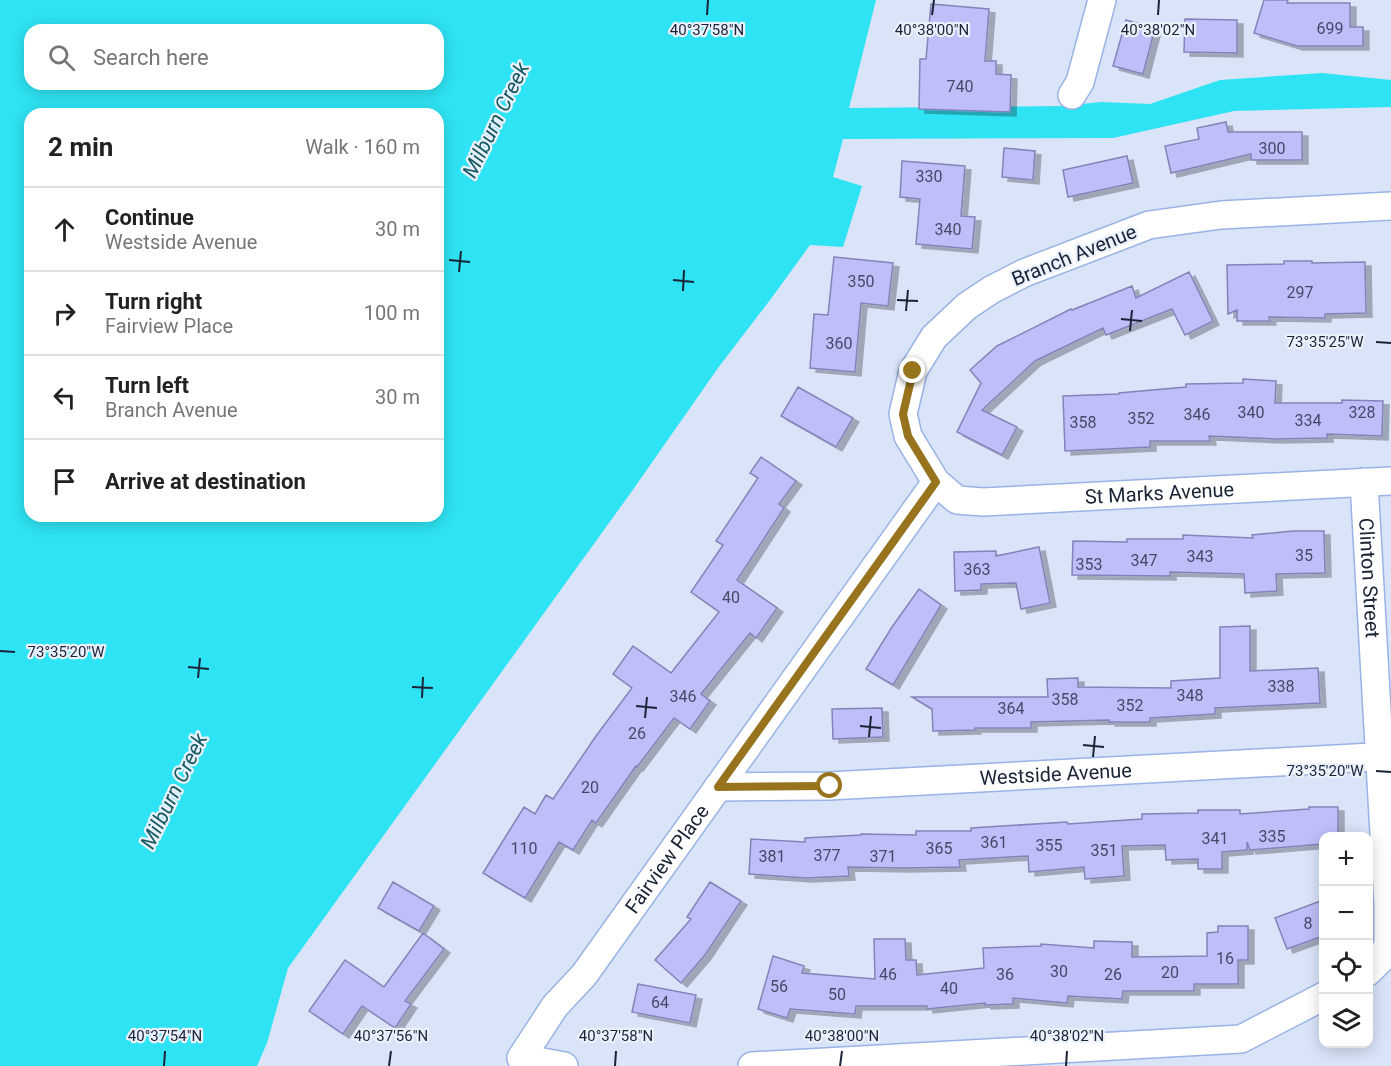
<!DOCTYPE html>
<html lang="en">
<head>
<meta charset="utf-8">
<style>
	:root { --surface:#fff; --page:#f6f6f6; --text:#222; --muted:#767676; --line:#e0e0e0 }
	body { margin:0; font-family:Roboto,sans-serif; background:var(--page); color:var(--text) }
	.controls { position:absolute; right:18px; bottom:18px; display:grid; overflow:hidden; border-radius:12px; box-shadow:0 3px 15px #0003 }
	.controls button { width:54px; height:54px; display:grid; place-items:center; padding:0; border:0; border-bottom:2px solid var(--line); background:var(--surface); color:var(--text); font:30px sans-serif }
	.stop { position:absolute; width:18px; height:18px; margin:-14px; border:4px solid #98731e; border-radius:50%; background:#fff }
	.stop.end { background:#98731e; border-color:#fff; box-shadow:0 2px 6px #0008 }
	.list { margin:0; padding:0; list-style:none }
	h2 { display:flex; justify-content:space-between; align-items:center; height:78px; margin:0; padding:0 24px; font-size:26px }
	h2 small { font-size:20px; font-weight:400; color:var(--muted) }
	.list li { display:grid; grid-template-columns:39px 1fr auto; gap:18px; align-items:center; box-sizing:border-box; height:84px; padding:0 24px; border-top:2px solid var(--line) }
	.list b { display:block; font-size:22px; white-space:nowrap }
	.list p { margin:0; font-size:20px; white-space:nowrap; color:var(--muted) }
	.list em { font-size:20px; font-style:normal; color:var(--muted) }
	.icon { flex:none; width:33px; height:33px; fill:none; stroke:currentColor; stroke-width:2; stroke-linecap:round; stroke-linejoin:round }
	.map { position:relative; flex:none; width:1391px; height:1066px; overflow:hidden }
	.search { position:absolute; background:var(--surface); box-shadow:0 3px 15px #0003; left:24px; top:24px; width:420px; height:66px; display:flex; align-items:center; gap:15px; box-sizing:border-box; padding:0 21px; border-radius:18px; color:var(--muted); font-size:22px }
	.panel { position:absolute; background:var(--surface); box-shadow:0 3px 15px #0003; left:24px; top:108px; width:420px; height:414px; border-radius:18px }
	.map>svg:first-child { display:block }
</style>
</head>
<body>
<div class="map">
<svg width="1391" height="1066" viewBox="0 0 1391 1066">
	<defs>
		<filter id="shadow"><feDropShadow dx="6" dy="4" stdDeviation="0" flood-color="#0004"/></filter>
	</defs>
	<rect width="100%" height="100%" fill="#d9e4f9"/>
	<path fill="#2ee3f3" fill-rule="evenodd" d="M0,0H876L849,108L1063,106L1101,102L1150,104L1220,80L1322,73L1391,80V107L1234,111L1113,138L843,139L833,177L862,186L843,247L810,245L773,296L718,368L632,491L288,968L267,1043L257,1066H0ZM30,30H438V84H30ZM30,114H438V516H30Z"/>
	<path fill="#bebff9" stroke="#8483b8" stroke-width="1.5" filter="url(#shadow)" d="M1264,0H1288L1287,3H1350V27H1363V46H1297L1254,33Z
		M931,4L989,9L985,61H996V74L1011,75L1010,112L919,109L920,59H926Z
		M1185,19L1237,20V53L1184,52Z
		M1126,20L1155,28L1143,74L1113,66Z
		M1226,122L1228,132H1302V160H1251V154L1171,173L1165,146L1199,139L1197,128Z
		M1004,148L1035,151L1033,180L1002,177Z
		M1127,156L1133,183L1068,197L1063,170Z
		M902,161L965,166L961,216L975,217L972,249L916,244L920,199L900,197Z
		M834,257L893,263L888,306L861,303L855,372L810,368L814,314L828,315Z
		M1284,261H1312V263L1365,262L1366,313L1325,314V318L1269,317L1270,321H1237V310L1228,314L1227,265L1284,264Z
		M1189,272L1213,321L1185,335L1172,309L1106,335L1103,328L1035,361L982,410L1017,427L1002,455L957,432L981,383L970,370L997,346L1071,309L1072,310L1132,286L1136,298Z
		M1243,379L1276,381L1275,403H1342V400L1383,401L1382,436L1327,434V438L1275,439L1209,436L1210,441H1150V447L1065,451L1063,396L1119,394V393L1186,387V384L1243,383Z
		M798,387L853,418L836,447L781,416Z
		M761,457L796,481L779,504L784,508L737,580L777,608L756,638L750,633L701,694L710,701L690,729L674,718L637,767L636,766L596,823L592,820L573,850L559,842L525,898L483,873L524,807L535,814L546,795L553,799L596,736L632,688L613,674L633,646L671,673L719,612L691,592L723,545L716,541L758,478L750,473Z
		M1293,531H1324L1325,573L1276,574L1277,591L1245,593L1244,574L1170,572V576L1072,575L1073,541L1127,542V539H1183V535L1253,538L1252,535Z
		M1039,547L1050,603L1021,609L1016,583L981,584V590L955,591L954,552L996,551V556Z
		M919,589L941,605L893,685L866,669L892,627Z
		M1250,626V671L1318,668L1320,703L1215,708V714L1150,718V722H1109V720L1031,722V728H975V730L933,731L932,709L912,697H1048L1047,679L1078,678V687L1171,688V681L1220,678V627Z
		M882,708L883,737L833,739L832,709Z
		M1309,807H1338V837H1323V844L1250,850L1247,842V850L1222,852V869H1198V859L1166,860L1165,845L1122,846L1124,876L1085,879L1084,867L1029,872L1028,856L959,860L960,867L903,868L848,867L849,876L806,878L749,874L751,839L805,842V838L861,835V834L916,835V831H971V828L1067,822L1068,824L1142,819V814L1198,813V810H1240V814L1309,809Z
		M393,882L434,906L419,931L378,908Z
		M710,882L741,901L705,955L681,983L655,960L691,919L687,917Z
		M1323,900V936L1287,949L1275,918Z
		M1218,926H1248V960H1238V984H1194V991H1123L1122,999L1068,996L1067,1003L1013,998V1004L985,1005V1003L927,1009V1006H856L855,1014L790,1009L787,1018L758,1009L773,956L804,966L802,973L875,979L874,939H905L906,960H916L917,975L984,968L983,948L1041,946V944L1094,948V941L1132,942V957L1207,956V933L1218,932Z
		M423,933L444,949L405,1001L411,1004L395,1028L362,1006L343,1034L309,1011L345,960L384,987Z
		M638,984L696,995L690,1023L632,1012Z"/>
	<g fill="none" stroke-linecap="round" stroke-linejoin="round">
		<defs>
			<g id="minor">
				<path d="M1072,95L1080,82L1102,0"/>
				<path id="s1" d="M1391,206L1221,215L1149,225L1024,273L991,290L967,306L934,337L913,371L903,414L908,436L936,482L957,500L983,502L1391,481"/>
				<path id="s2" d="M1364,482L1388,904V945L1380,960L1368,972"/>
				<path id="s3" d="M718,787L829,786L1391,756"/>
				<path id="s4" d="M564,1066L521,1058L555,1006L584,975L936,482"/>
				<path d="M752,1066L1241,1039L1324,996"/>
			</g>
		</defs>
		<use href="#minor" stroke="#99b3e5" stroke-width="30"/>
		<use href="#minor" stroke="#fff" stroke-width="27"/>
	</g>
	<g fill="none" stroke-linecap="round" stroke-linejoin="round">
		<path stroke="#98731e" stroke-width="8" d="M830,786L718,787L936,482L908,436L903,414L913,371"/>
	</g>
	<path fill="none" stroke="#1a2437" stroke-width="2" d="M707,15L708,0M932,15L934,0M1158,15L1159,0M449,260L470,262M459,272L461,251M673,280L694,282M683,291L684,270M897,300L918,301M906,311L908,290M1121,319L1142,321M1130,331L1132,310M1376,342L1391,343M0,651L15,652M188,667L209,669M198,678L200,658M412,687L433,688M422,698L423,677M636,706L657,708M645,718L647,697M860,726L881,728M869,737L871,716M1083,745L1104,747M1093,757L1095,736M1376,771L1391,772M164,1066L165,1051M389,1066L391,1051M615,1066L616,1051M840,1066L842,1051M1066,1066L1067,1051"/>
	<g text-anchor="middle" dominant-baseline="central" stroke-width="4.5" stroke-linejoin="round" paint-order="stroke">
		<g font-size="16" fill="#434b68">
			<text x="1330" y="28">699</text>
			<text x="960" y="86">740</text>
			<text x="1272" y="148">300</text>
			<text x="929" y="176">330</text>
			<text x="948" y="229">340</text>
			<text x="861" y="281">350</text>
			<text x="1300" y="292">297</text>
			<text x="839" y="343">360</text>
			<text x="1251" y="412">340</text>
			<text x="1362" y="412">328</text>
			<text x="1197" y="414">346</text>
			<text x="1141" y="418">352</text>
			<text x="1308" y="420">334</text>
			<text x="1083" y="422">358</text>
			<text x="1304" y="555">35</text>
			<text x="1200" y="556">343</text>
			<text x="1144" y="560">347</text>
			<text x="1089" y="564">353</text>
			<text x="977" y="569">363</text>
			<text x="731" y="597">40</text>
			<text x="1281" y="686">338</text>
			<text x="1190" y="695">348</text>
			<text x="683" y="696">346</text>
			<text x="1065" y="699">358</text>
			<text x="1130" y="705">352</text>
			<text x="1011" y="708">364</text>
			<text x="637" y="733">26</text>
			<text x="590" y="787">20</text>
			<text x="1272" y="836">335</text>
			<text x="1215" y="838">341</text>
			<text x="994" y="842">361</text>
			<text x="1049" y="845">355</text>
			<text x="524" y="848">110</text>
			<text x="939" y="848">365</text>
			<text x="1104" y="850">351</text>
			<text x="827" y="855">377</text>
			<text x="772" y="856">381</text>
			<text x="883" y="856">371</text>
			<text x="1308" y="923">8</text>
			<text x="1225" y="958">16</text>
			<text x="1059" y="971">30</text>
			<text x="1170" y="972">20</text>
			<text x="888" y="974">46</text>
			<text x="1005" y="974">36</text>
			<text x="1113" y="974">26</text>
			<text x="779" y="986">56</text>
			<text x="949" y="988">40</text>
			<text x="837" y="994">50</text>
			<text x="660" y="1002">64</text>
		</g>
		<g font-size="20" fill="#1a2437" stroke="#ebf1fc">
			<text transform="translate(1074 255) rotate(-22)">Branch Avenue</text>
			<text stroke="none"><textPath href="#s1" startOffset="879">St Marks Avenue</textPath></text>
			<text stroke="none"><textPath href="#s2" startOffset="96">Clinton Street</textPath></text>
			<text stroke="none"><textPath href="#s3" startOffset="338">Westside Avenue</textPath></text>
			<text stroke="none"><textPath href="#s4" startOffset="291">Fairview Place</textPath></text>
		</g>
		<g font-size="21" font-style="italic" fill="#145a61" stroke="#ebf1fc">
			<text transform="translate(496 120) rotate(-64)">Milburn Creek</text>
			<text transform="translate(174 791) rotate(-64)">Milburn Creek</text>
		</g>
	</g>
	<g font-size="15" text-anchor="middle" fill="#1a2437" stroke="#ebf1fc" stroke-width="4.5" stroke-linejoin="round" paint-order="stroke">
		<text x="707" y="35">40°37'58"N</text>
		<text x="932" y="35">40°38'00"N</text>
		<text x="1158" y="35">40°38'02"N</text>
		<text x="1325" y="347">73°35'25"W</text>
		<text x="66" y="657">73°35'20"W</text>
		<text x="1325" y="776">73°35'20"W</text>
		<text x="165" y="1041">40°37'54"N</text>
		<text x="391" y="1041">40°37'56"N</text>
		<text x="616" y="1041">40°37'58"N</text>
		<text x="842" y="1041">40°38'00"N</text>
		<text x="1067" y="1041">40°38'02"N</text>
	</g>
</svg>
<div class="controls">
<button>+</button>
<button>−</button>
<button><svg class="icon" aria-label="locate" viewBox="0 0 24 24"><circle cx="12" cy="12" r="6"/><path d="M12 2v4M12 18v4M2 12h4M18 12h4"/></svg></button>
<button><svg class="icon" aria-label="layers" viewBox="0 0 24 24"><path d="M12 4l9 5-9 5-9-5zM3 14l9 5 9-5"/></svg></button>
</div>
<div class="stop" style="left:830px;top:786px"></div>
<div class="stop end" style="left:913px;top:371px"></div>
<div class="search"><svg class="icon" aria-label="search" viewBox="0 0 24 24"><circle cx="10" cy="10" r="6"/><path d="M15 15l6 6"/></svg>Search here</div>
<section class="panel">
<h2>2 min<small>Walk · 160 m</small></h2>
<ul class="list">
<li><svg class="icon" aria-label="ahead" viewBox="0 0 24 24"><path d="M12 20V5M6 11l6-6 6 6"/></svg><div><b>Continue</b><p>Westside Avenue</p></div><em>30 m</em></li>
<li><svg class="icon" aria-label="right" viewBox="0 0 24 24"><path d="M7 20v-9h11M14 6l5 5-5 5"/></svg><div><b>Turn right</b><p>Fairview Place</p></div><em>100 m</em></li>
<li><svg class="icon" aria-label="left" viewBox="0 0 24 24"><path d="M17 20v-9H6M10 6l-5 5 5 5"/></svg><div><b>Turn left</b><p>Branch Avenue</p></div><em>30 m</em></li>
<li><svg class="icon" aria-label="arrive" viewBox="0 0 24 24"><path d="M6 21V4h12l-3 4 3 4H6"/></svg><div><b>Arrive at destination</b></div></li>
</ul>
</section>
</div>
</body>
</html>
